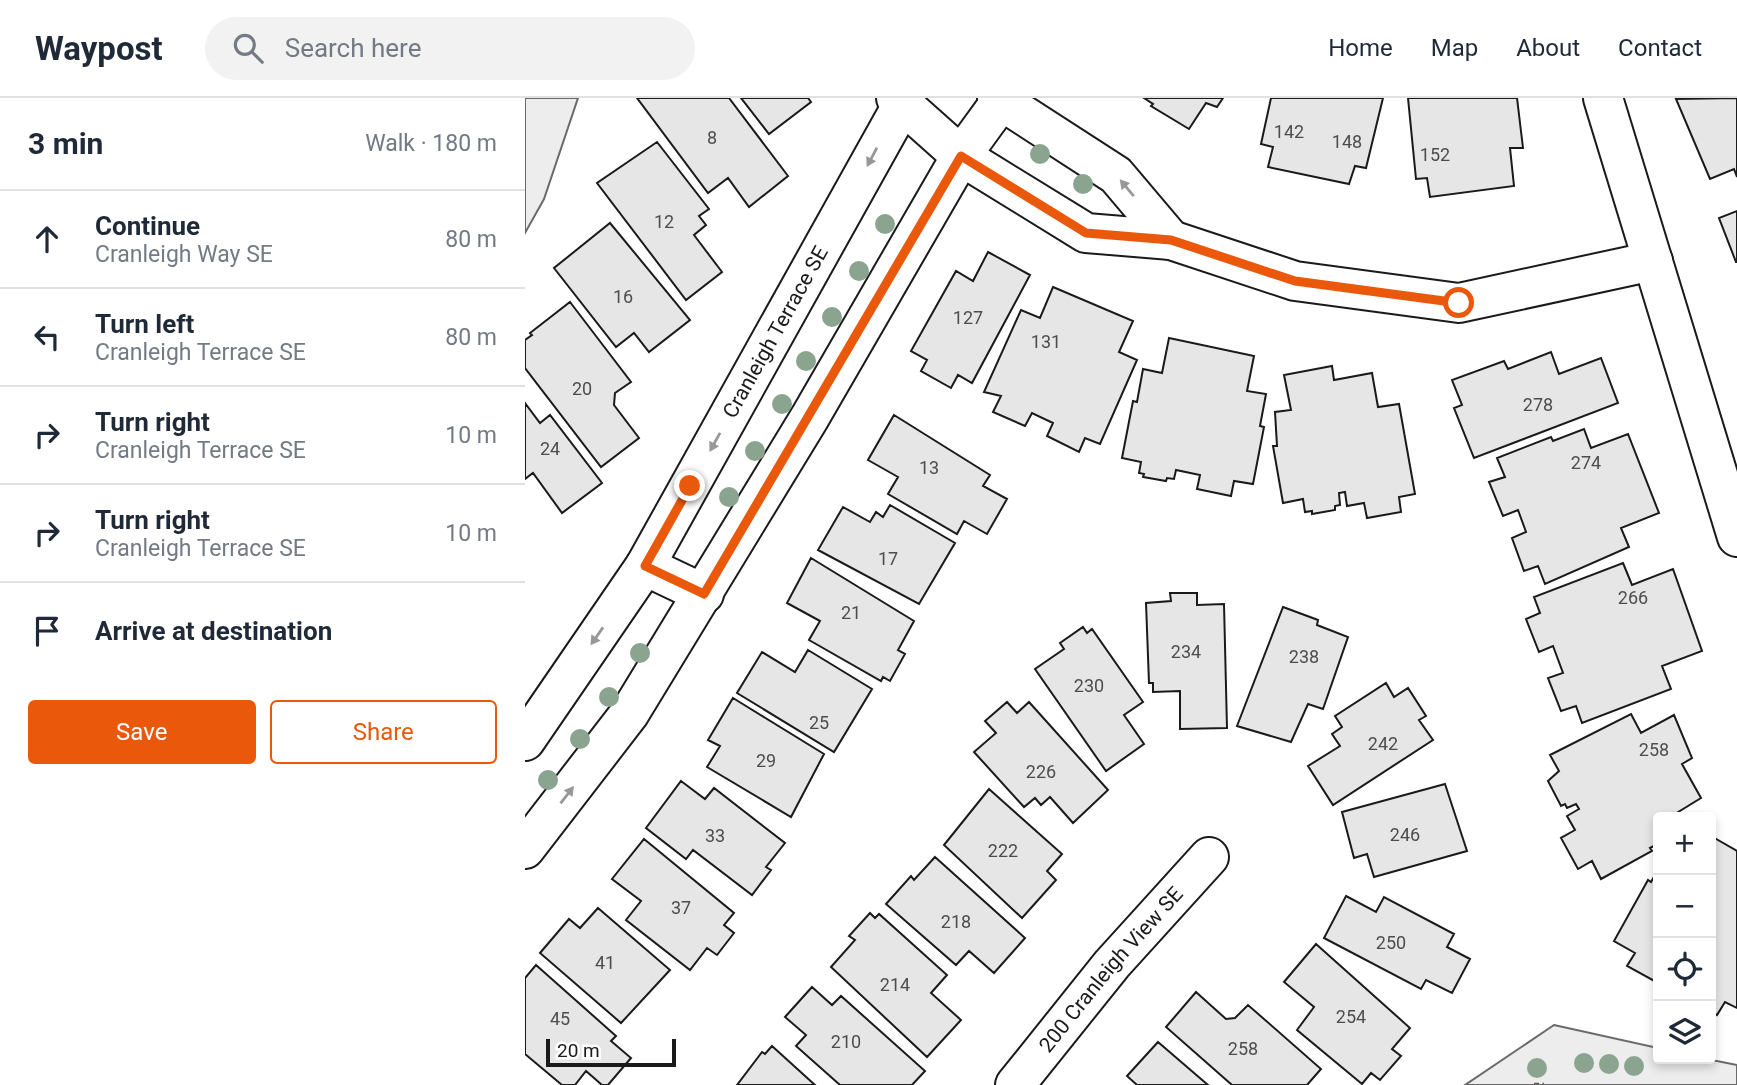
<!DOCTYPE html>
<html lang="en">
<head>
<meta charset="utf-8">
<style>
	:root { --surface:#fff; --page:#f2f2f3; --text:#1f2937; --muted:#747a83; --line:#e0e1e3; --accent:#ea580c }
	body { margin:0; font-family:Roboto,sans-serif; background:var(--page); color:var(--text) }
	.controls { position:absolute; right:21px; bottom:21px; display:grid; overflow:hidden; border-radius:7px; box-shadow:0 4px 10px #0003 }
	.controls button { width:63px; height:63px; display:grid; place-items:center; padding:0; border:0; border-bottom:2px solid var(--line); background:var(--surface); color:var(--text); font:35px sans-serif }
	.scale { position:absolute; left:21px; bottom:18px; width:130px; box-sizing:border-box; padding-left:7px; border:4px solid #1a1a1a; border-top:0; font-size:19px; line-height:24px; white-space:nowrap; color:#1a1a1a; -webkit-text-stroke:5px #fff; paint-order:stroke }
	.stop { position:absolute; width:21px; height:21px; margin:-16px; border:5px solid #ea580c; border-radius:50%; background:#fff }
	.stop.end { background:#ea580c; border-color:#fff; box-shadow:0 2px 7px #0008 }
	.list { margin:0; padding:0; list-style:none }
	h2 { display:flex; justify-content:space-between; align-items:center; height:91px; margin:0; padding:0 28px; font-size:30px }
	h2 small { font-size:23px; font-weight:400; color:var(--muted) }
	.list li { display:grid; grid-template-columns:46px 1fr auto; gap:21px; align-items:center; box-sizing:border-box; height:98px; padding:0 28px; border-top:2px solid var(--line) }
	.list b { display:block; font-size:26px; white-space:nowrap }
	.list p { margin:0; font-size:23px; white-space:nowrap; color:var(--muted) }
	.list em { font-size:23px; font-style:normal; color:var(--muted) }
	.actions { display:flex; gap:14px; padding:21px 28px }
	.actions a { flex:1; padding:16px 0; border:2px solid var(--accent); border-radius:7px; text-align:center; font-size:24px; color:var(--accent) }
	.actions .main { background:var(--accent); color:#fff }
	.icon { flex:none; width:38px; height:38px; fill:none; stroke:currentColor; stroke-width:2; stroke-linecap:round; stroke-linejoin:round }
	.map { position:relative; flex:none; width:1212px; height:987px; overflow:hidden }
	header { display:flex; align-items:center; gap:42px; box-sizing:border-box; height:98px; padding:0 35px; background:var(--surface); border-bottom:2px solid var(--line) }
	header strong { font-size:33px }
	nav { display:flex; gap:38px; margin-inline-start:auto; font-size:24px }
	.search { width:490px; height:63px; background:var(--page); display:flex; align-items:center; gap:18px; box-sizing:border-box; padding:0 24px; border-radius:38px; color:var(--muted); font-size:26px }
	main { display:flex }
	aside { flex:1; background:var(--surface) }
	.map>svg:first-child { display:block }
</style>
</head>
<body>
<header>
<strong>Waypost</strong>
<div class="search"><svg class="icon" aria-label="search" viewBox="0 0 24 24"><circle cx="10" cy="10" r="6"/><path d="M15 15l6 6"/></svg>Search here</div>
<nav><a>Home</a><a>Map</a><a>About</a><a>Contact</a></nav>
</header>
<main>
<aside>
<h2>3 min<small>Walk · 180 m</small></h2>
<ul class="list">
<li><svg class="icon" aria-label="ahead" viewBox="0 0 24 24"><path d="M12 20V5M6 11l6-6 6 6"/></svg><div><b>Continue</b><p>Cranleigh Way SE</p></div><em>80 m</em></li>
<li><svg class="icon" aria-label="left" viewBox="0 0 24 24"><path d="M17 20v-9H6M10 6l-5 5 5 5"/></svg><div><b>Turn left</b><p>Cranleigh Terrace SE</p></div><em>80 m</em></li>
<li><svg class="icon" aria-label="right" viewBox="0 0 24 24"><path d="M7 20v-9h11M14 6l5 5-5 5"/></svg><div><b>Turn right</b><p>Cranleigh Terrace SE</p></div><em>10 m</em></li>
<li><svg class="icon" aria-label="right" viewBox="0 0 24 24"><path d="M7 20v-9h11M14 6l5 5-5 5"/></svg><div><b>Turn right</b><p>Cranleigh Terrace SE</p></div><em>10 m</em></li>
<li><svg class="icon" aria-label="arrive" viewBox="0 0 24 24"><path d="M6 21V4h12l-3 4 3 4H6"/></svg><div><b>Arrive at destination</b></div></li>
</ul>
<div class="actions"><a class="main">Save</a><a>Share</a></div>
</aside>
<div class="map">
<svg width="1212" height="987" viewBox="0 0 1212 987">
	<rect width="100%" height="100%" fill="#fff"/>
	<path fill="#ededed" stroke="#6a6a6a" stroke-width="2" d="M0,0H53L19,101L0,135Z
		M1029,927L1133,950V961H1182L1212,967V987H940Z"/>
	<path fill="#e6e6e6" stroke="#1a1a1a" stroke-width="2" d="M112,0H204L263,78L224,109L203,80L183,95Z
		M216,0H283L286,4L244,36Z
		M619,0H698L692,9L681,5L664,31L626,8L628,6Z
		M746,0H858L841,70L830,68L824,86L743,69L748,49L736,46Z
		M883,0H992L998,50H985L989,88L905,99L902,80L891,81Z
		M1212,0V79L1209,71L1185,81L1151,1Z
		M132,44L184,111L174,118L181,127L169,137L197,174L161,202L72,85Z
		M1212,113V164H1211L1194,120Z
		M85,125L165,222L124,254L109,235L91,249L29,170Z
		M463,154L505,177L447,285L433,277L426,290L396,273L402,262L386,253L431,173L448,183Z
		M528,189L608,223L594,254L612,262L575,346L560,340L554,354L522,338L528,325L507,315L500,328L468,314L476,298L459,294L496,212L515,220Z
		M45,204L106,284L90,295L89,307L114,340L76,369L0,270V242L7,237L5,235Z
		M644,240L729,258L722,293L741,296L735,328L739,329L728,386L709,383L706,398L672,391L675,377L651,372L649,381L642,380L641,383L618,379L619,376L614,375L616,364L597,360L608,303L612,304L618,271L637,275Z
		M1026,254L1034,276L1076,260L1093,305L949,360L929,310L937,307L927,282L979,263L983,271Z
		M807,268L809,282L847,275L853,309L874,306L890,396L874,399L876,414L842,420L839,405L822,408L820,394L814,395L815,407L810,408V412L787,416V413L780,414L778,401L758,405L748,348H752L750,314L766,312L759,277Z
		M0,305L15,325L25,317L77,385L37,415L8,375L0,381Z
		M369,317L465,377L458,388L482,401L462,436L439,423L432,436L363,396L373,379L343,362Z
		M1059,331L1066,350L1103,336L1134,415L1096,430L1104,449L1020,486L1013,468L999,473L987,440L1001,434L993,412L978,418L964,384L980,379L972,360L1026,339L1028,343Z
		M365,407L430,445L394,506L293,452L318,409L345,424L351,414L358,419Z
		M286,460L389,523L373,552L380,556L365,583L358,579L356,583L284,542L295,523L262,505Z
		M1098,465L1107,487L1148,471L1177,553L1137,568L1146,591L1057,625L1051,608L1036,613L1023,580L1038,575L1028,548L1014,554L1001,521L1015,515L1009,499Z
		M645,495H672V507L699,506L702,630L655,631V593L628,594V585H624L621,505L646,503Z
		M758,509L793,522L792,527L823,539L798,611L783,606L766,644L712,628Z
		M558,529L562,535L567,531L618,604L599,617L619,646L581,673L510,571L539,551L535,545Z
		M283,552L347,591L309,654L212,595L237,554L270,574Z
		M861,585L869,599L883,590L901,618L894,622L908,642L808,707L783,668L815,648L807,636L817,629L810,618Z
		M208,600L299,656L266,719L182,669L195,648L183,642Z
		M482,604L492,615L504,604L583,692L548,725L525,699L516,707L510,700L499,709L449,654L471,635L460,623Z
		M1106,616L1116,635L1149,617L1167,660L1157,666L1176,700L1145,719H1133V746L1125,750L1127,753L1076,781L1067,763L1053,771L1036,740L1050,732L1042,718L1054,711L1051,706L1042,710L1040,706L1036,708L1023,683L1034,673L1025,657Z
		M156,683L180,701L189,690L260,745L241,769L246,772L227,797L168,752L161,761L121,730Z
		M920,686L942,753L849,779L842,756L829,760L817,714Z
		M464,691L537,756L522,773L531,782L497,820L419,747Z
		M1186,738L1212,753V910L1200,904L1192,917L1186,913Z
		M119,741L209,815L199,827L209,835L192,857L182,850L165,872L101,822L116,803L87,781Z
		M410,759L500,840L469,875L444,853L431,867L361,806L386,778L389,782Z
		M1133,772V885L1102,868L1110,855L1089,843L1123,782L1126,784Z
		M821,798L851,814L859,799L929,836L922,849L945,861L927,895L901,882L896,891L799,840Z
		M73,810L145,872L96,925L15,855L44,821L55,830Z
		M345,815L350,820L354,816L422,877L406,895L436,922L402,959L306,869L330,842L324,838Z
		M791,846L885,930L867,951L876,958L855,982L846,975L837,986L772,932L789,909L759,884Z
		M11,867L91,938L86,943L106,960L83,987H77L61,973L50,987H37L0,956V880Z
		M287,889L307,907L316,898L400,973L387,987H315L271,948L281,937L260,919Z
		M671,894L701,921L710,920L723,907L796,971L782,987H707L641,929Z
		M633,944L683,987H612L602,978Z
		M247,948L290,987H212L237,954L240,956Z"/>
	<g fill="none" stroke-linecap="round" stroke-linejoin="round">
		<defs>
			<g id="street">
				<path d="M371,0L436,58L561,135L646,142L770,183L934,205L1128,163"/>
				<path d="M472,0L591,77L646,142"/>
				<path d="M1078,0L1212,439"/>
				<path d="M120,468L179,496"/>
				<path id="s1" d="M0,643L120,468L381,0"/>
				<path d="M0,751L104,616L285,319L436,58L476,3"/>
				<path id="s2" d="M490,987L587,866L684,759"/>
			</g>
		</defs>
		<use href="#street" stroke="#1a1a1a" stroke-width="42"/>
		<path stroke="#5f5f5f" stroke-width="4.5" stroke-dasharray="5 3.5" stroke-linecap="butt" d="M1009,987H1019"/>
		<use href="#street" stroke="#fff" stroke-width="38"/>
	</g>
	<g fill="#8aa48f">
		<circle cx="515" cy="56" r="10"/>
		<circle cx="558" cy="86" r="10"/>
		<circle cx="360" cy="126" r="10"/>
		<circle cx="334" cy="173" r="10"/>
		<circle cx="307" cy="219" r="10"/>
		<circle cx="281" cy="263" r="10"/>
		<circle cx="257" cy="306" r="10"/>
		<circle cx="230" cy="353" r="10"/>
		<circle cx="204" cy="399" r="10"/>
		<circle cx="115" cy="555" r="10"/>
		<circle cx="84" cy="599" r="10"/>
		<circle cx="55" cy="641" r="10"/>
		<circle cx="23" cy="682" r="10"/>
		<circle cx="1059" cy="965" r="10"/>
		<circle cx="1084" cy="966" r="10"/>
		<circle cx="1109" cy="968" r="10"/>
		<circle cx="1012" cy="970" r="10"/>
	</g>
	<defs><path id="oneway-solid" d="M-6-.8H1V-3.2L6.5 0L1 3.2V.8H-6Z" transform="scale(1.75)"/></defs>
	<g fill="#989898">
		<use href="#oneway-solid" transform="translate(347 59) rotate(118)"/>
		<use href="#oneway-solid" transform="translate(602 90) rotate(-130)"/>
		<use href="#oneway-solid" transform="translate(190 344) rotate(119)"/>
		<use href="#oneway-solid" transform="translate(72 538) rotate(125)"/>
		<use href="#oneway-solid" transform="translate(42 697) rotate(-52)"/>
	</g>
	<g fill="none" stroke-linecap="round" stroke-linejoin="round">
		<path stroke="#ea580c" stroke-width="9" d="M165,388L120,468L179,496L436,58L561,135L646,142L770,183L934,205"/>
	</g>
	<g text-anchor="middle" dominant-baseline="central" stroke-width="5" stroke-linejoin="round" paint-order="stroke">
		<g font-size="18" fill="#4d4d4d">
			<text x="764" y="33">142</text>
			<text x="187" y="39">8</text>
			<text x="822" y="43">148</text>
			<text x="910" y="56">152</text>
			<text x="139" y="123">12</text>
			<text x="98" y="198">16</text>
			<text x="443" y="219">127</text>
			<text x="521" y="243">131</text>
			<text x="57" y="290">20</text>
			<text x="1013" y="306">278</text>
			<text x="25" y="350">24</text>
			<text x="1061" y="364">274</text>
			<text x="404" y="369">13</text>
			<text x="363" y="460">17</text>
			<text x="1108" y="499">266</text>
			<text x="326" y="514">21</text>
			<text x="661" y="553">234</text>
			<text x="779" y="558">238</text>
			<text x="564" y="587">230</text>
			<text x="294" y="624">25</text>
			<text x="858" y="645">242</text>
			<text x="1129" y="651">258</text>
			<text x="241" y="662">29</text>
			<text x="516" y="673">226</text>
			<text x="880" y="736">246</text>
			<text x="190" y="737">33</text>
			<text x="478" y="752">222</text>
			<text x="156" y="809">37</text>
			<text x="431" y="823">218</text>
			<text x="866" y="844">250</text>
			<text x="80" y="864">41</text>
			<text x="370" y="886">214</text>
			<text x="826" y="918">254</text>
			<text x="35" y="920">45</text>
			<text x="321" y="943">210</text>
			<text x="718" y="950">258</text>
		</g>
		<g font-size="21" fill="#1a1a1a" stroke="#fff">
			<text stroke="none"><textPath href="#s1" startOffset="480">Cranleigh Terrace SE</textPath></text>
			<text stroke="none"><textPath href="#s2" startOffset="150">200 Cranleigh View SE</textPath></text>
		</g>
	</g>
</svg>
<div class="controls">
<button>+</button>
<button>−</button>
<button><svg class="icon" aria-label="locate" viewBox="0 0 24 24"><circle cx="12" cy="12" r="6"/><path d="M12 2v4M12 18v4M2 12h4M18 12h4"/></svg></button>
<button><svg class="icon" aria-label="layers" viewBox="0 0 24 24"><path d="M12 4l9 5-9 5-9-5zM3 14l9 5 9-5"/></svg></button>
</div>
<div class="scale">20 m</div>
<div class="stop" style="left:934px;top:205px"></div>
<div class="stop end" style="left:165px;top:388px"></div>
</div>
</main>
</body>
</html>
